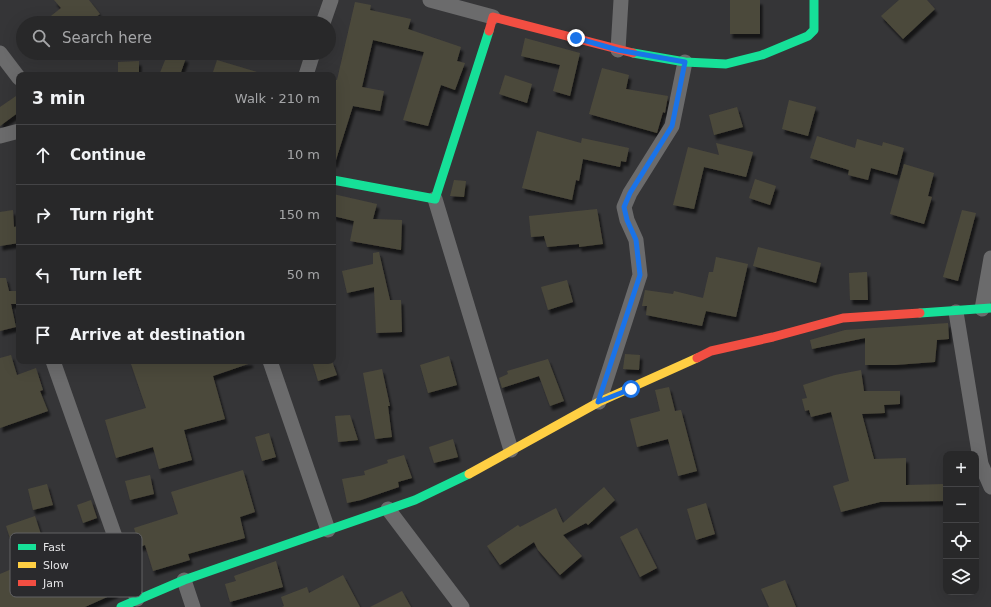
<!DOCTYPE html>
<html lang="en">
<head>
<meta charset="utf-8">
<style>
	:root { --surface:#282829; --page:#343435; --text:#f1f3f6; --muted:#a5a6a8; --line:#444446 }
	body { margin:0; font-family:"DejaVu Sans",sans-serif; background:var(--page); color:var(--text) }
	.controls { position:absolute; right:12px; bottom:12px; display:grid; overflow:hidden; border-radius:8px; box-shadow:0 4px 16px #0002 }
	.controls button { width:36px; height:36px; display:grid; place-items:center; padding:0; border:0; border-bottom:1px solid var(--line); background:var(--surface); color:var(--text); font:20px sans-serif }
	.stop { position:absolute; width:12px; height:12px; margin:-9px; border:3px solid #1a73e8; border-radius:50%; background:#fff }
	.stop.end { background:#1a73e8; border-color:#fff; box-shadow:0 1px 4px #0008 }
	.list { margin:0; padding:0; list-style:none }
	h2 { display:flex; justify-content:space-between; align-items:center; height:52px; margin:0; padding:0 16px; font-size:17px }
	h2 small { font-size:13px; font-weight:400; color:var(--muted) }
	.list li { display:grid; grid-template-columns:26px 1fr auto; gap:12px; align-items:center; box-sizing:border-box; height:60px; padding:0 16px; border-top:1px solid var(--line) }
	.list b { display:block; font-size:15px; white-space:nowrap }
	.list em { font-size:13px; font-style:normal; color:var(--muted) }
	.icon { flex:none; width:22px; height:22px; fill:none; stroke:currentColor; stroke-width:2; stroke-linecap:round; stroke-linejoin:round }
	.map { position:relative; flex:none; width:991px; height:607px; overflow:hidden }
	.search { position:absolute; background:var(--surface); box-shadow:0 4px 16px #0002; left:16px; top:16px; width:320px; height:44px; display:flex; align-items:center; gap:10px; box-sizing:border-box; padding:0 14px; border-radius:22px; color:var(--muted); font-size:15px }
	.panel { position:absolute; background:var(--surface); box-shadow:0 4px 16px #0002; left:16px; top:72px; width:320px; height:292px; border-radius:8px }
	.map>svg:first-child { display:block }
</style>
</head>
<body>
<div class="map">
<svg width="991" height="607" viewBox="0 0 991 607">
	<defs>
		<filter id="shadow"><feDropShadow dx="2.5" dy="4.5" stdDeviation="1" flood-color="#0009"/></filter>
	</defs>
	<rect width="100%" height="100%" fill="#353537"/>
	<path fill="#4c493b" filter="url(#shadow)" d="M54,0H89L100,14L88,23H42L61,8Z
		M730,0H760V34H730Z
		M899,0H927L935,9L903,39L881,16Z
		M355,2L371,5L370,10L411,19L408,29L461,47L457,61L465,63L455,90L441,85L428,126L403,120L424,52L373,40L362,87L384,91L380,111L353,106L335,163H333V79L337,80Z
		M525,38L580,53L570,96L553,91L560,65L521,56Z
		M168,53L186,58L180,75H159Z
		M217,60L257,72L256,75H212Z
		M139,61V75H118V62Z
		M602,68L629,75L626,89L668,96L665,113L663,112L657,133L589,114Z
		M505,75L532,84L527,103L499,94Z
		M19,94V112L0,126V107Z
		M789,100L816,107L808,136L782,129Z
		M737,107L743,127L714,135L709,115Z
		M537,131L581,143L582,138L629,148L626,162L621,161L620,167L583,159L579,181L576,180L572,200L522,188Z
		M817,136L855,148L857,139L882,146L883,142L904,148L897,175L871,168L868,180L848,175L849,170L810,158Z
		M716,143L753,152L746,177L704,167L694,209L673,205L688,147L719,155Z
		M904,164L934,173L928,196L932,197L924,224L890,214Z
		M755,179L776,186L770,205L749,198Z
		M454,180L466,181L464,197L450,196Z
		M333,194L377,204L373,219L402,220L401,250L350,241L354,221L333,216Z
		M597,209L603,244L579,247V244L547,247L544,236L531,237L529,216Z
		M13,210L14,227L19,226V243L0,246V212Z
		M962,210L976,213L958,281L943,277Z
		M758,247L821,263L816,283L753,266Z
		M379,252L390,300H401L402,332L376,333L374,287L347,293L342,271L373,264V253Z
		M716,257L748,264L736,317L706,311L702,326L646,315L647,306H642L645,290L673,294L674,291L703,298L709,272H713Z
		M867,272L868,300H850L849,273Z
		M0,278H6L9,291H19V304H11L16,327L0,331Z
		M567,280L573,302L548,310L541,287Z
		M948,323L949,339L937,340L935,362L895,365H865V338L812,349L810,340L845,330Z
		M625,354L640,355L639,370L623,369Z
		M11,355L17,375L36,368L43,390L40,391L48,411L0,428V358Z
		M449,356L457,385L428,393L420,365Z
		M548,359L564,401L550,406L539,376L502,388L499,378L508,374L507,371Z
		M130,361H250L251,363L213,376L225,419L184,430L192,460L159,469L153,447L116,458L105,420L146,408Z
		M312,361H332L337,375L318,381Z
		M382,369L390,406H388L392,437L375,439L363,373Z
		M861,370L864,391H900V404L884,405L885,413L862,414L874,459L906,458V485L946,484V501L880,502L841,512L833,486L849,481L831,412L811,417L809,410L805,411L802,399L807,398L803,385L835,375Z
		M669,387L675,411L681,410L697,471L678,476L668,439L637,447L630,419L660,411L655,390Z
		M350,415L358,440L338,442L335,416Z
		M269,433L276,457L262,461L255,437Z
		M453,439L458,457L434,463L429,447Z
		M404,455L412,478L398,482L399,487L361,500L347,503L342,479L365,475L364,471L388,463L387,460Z
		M243,470L255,512L240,517L245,538L188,554L190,560L153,571L145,545L140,547L134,528L178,514L171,492Z
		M150,475L154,494L130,500L125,481Z
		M47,484L53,505L33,510L28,489Z
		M604,487L615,500L588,525L586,523L563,535L582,556L560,575L538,550L534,542L500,565L487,546L518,525L520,527L556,508L563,523Z
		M91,500L97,518L83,523L77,505Z
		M706,503L715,534L696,540L687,509Z
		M35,516L48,556L101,540L116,593L85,607H0V574L19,566L6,526Z
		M637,528L657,568L640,577L620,537Z
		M276,561L283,587L230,602L225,584L236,581L234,576Z
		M343,575L360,607H282L284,606L281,597L307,587L309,593Z
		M785,580L796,607H769L761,589Z
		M402,591L411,607H370Z"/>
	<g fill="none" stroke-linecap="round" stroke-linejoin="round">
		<path stroke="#6b6b6c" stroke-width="15" d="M430,0L493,17
			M323,23L331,0
			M618,50L621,0
			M0,53L19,78
			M306,75L313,53
			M0,136L19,131
			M435,199L511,450
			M982,309L991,258
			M956,312L981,464L991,487
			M53,361L137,599
			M270,361L328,530
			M599,402L640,275L636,240L627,220L624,207L630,193L672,126L685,62
			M388,509L462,607
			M184,580L193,607"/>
		<path stroke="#16e098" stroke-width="9" d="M633,53L685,62L726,64L762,55L808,36L814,30V0
			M333,180L435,199L489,31
			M920,313L991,308
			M121,607L184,580L415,500L469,474"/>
		<path stroke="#ffcf43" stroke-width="9" d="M469,474L599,402L697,358"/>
		<path stroke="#f24e42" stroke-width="9" d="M489,31L493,17L633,53
			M697,358L711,351L773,337L843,318L920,313"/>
	</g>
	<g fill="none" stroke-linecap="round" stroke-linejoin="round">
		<path stroke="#1a73e8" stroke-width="5" d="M576,38L618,50L685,62L672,126L630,193L624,207L627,220L636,240L640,275L598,402L631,389"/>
	</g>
	<rect x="10" y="533" width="132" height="64" rx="6" fill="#2a2a2d" stroke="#626264" stroke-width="1"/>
	<rect x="18" y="544" width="18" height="6" fill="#16e098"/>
	<rect x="18" y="562" width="18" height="6" fill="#ffcf43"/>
	<rect x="18" y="580" width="18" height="6" fill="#f24e42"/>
	<g font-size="11" fill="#e4e4e6">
		<text x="43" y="551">Fast</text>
		<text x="43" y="569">Slow</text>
		<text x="43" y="587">Jam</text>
	</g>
</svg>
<div class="controls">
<button>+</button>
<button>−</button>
<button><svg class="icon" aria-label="locate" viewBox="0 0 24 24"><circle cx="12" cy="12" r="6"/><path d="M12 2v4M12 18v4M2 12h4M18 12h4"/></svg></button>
<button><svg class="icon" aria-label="layers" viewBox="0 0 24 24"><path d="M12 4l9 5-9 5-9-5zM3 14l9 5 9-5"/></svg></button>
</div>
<div class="stop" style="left:631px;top:389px"></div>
<div class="stop end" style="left:576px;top:38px"></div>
<div class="search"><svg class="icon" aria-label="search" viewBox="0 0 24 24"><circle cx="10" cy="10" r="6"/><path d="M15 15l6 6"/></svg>Search here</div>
<section class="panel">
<h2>3 min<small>Walk · 210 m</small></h2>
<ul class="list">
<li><svg class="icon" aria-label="ahead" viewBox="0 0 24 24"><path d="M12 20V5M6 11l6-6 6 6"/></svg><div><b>Continue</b></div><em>10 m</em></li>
<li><svg class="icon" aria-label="right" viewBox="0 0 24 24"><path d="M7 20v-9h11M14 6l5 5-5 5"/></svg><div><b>Turn right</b></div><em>150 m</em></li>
<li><svg class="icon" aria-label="left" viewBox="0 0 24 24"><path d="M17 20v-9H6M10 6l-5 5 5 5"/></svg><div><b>Turn left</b></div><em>50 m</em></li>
<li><svg class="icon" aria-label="arrive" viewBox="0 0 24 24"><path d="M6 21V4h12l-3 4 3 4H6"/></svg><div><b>Arrive at destination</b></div></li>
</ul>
</section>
</div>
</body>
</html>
